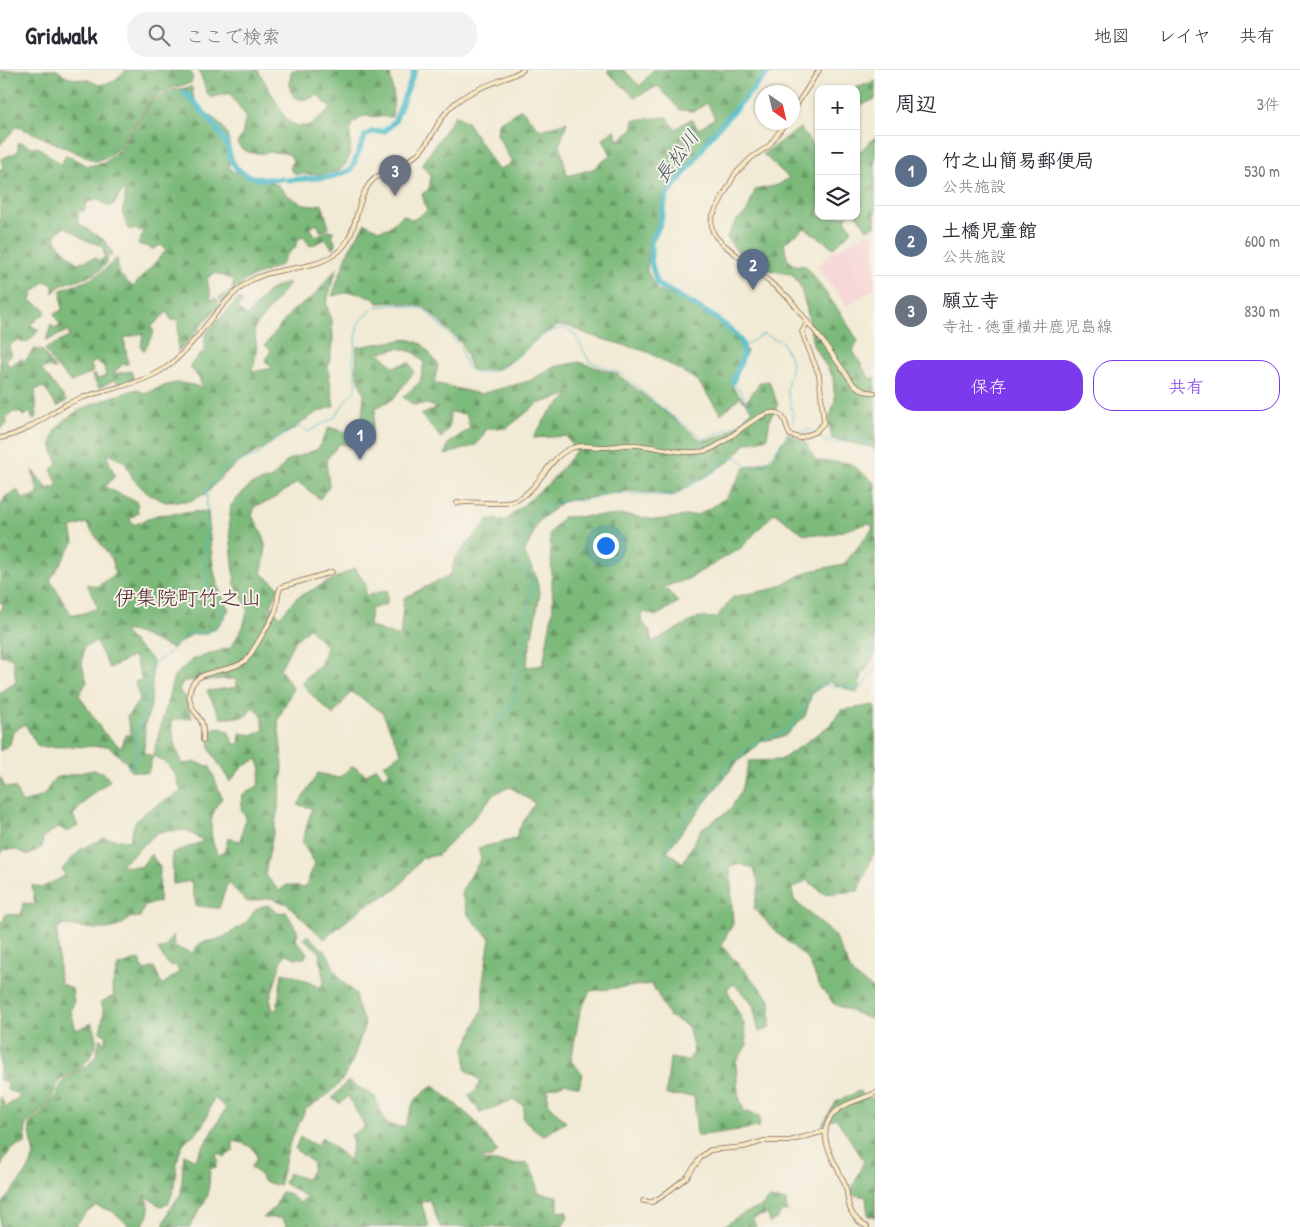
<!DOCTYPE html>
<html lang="ja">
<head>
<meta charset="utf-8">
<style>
	:root { --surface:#fff; --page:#f2f2f3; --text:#2b2b33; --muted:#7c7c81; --line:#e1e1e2; --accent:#7c3aed }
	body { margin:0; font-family:"Patrick Hand","Klee One",sans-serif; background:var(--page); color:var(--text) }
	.controls { position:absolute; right:15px; top:15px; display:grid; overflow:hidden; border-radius:10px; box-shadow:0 1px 4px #0004 }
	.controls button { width:45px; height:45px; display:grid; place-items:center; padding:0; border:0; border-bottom:1px solid var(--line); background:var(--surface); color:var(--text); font:25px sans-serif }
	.compass { position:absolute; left:755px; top:15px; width:45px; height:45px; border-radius:50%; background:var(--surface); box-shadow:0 1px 4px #0004; rotate:146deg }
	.you { position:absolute; left:605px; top:475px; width:18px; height:18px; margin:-12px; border:4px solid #fff; border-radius:50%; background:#1a73e8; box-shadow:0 0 0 8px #1a73e833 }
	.badge { display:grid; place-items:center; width:32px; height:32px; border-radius:50%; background:var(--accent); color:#fff; font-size:16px; font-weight:700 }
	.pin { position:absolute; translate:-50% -41px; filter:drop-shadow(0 1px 2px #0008) }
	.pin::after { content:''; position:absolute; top:26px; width:18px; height:15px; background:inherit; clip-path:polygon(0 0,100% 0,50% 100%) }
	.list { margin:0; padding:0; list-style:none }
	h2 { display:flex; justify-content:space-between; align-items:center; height:65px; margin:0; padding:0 20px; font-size:21px }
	h2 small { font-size:16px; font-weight:400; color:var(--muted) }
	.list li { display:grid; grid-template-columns:32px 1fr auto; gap:15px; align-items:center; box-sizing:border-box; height:70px; padding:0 20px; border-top:1px solid var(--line) }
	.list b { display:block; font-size:19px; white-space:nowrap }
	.list p { margin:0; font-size:16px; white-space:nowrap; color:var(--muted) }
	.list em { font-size:16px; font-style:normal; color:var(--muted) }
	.actions { display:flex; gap:10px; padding:15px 20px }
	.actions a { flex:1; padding:11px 0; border:1px solid var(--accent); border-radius:20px; text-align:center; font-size:18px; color:var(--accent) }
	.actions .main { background:var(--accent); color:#fff }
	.icon { flex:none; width:28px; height:28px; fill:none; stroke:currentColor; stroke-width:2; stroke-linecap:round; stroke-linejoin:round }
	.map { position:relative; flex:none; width:875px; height:1157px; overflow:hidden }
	header { display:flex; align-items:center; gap:30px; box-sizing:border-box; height:70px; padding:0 25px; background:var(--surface); border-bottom:1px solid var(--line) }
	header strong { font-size:24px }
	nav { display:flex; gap:28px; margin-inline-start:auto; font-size:18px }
	.search { width:350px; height:45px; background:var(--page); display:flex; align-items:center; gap:12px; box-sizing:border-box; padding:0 18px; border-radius:20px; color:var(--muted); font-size:19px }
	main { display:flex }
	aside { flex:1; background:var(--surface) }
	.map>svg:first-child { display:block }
</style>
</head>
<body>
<header>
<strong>Gridwalk</strong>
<div class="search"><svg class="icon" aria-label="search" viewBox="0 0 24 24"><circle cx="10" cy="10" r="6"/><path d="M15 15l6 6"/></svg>ここで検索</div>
<nav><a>地図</a><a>レイヤ</a><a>共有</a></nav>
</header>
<main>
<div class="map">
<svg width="875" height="1157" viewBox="0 0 875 1157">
	<defs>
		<pattern id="forest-firs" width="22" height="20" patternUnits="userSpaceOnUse" patternTransform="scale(1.25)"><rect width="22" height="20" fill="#7bba7a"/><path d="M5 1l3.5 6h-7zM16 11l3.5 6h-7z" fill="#679764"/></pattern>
	</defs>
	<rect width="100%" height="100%" fill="#f7f3e8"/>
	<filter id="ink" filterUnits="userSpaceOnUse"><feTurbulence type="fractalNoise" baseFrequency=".02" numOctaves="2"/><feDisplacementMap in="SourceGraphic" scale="10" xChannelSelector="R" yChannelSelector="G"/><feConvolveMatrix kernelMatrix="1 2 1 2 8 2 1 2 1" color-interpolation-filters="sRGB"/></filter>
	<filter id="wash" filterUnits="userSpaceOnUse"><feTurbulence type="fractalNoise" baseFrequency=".0096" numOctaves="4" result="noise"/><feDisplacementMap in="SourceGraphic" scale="20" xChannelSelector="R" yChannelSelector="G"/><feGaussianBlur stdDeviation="1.12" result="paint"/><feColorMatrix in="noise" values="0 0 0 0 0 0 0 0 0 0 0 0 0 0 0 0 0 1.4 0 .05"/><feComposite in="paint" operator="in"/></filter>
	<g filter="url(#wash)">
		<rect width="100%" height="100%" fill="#f1ead4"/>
		<path fill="#f7cfd1" d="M866,163L875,164V218L847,236L817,196L833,182Z"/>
		<path fill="url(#forest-firs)" stroke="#626c52" fill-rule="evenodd" d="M0,0H57L69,8L88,10L99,15L113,12L126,0H190L193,7L191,13L172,18L151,30L120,76L109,86L95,91L17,56L0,75Z
			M199,0H258L287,51L298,56H310L331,39L318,25C294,37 285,23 292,0H395L390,3L394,28L392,47L363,46L352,54C349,63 351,71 350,81C347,111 316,103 295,104L290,99L293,91L290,85C272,76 251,93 237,73L242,66L246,46L229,23L211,28L207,23Z
			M609,0H624L640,16L653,0H767L663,125L660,150L649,170L647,201L657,220L694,234L741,268L747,282L731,311L734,319L746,332L760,312L769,311L778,335L770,348L767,368L746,373L730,391L675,425L627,421L562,432L539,451L524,483L535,504L540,524L526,597L543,595L553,538L550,463L563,447L627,445L656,450L700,444L726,428L745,398L772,389L788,362L806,373L816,391L849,393L875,413V584L862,606L857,623L829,612L812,623L805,646L785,666L762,671L735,694L667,781L683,793L701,759L730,740L742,719L749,691L781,690L830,655L841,640L875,635V780L858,821L824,824L807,810L792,819L794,830L834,865L853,905L875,920L874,951L834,934L819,915L808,889L776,862L754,838L759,815L754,799L741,794L730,797L733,854L721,875L770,929V958L759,962L753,935L734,914L727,919L744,954L747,975L736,992L738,1024L744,1041L760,1046L759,1057L697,1066L694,1026L666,1025L670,988L688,991L694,982L688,956L669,946L652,914L590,921L580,941L571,991L583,1004L579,1017L566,1013L548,1019L547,1032L566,1052L543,1066L523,1049L524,1035L512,1030L481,1043L468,1025L475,1022L481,1011L466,1000L465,978L483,938V911L490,869L468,845L461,822L481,789L478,778L516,769L518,761L535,733L510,717L494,724L468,755L438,785L422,788L396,820L365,836L324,869L287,834L270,828L247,832L228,812L219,838L196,836L191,811L173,814L172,783L204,771L185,760L158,762L120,796L141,797L151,784L160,797L159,832L145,835L140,847L129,848C115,867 83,856 63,855L57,860L60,913L72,919L74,931L71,941L76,960L92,953L96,963V976L89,989L79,999L60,1010L48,1035L26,1054L25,1074C10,1076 4,1087 0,1101V1026L6,1037L21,1025L7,1020L8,1012L0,1010V852H3L6,844L21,845L23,833L35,835L32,815L41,818L65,806L62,799L81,779L104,768L129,771L135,752L144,743L181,722C176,704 172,693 153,686L148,703L131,701L126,692L108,676L38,677L25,654L13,662L10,674L0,681V622L16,612L13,588L0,585V541L4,534L0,533V436L6,426L17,420L23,429L39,424L32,400L48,419L58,415L51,399L58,394C56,388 52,381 52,375C52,341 111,328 137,319L145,324C170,313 176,309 202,318L200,309L189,296L205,280V265L238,228L243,232L238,237L239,240L247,246L268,221L287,212L289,214L254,259L257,280L252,302L273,298L265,291L271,280L265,275L292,241L313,227L337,198L326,234L332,250L333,268L328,299L334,336L316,343L264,378L245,388L223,405L207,423L190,431L165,432L147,423L133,409L125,392L109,384L108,389L115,406L105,417L137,432L138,443L130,449L134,455L157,445L208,441C211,476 210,509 229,539L220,554L206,564H193L172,578C153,572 145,563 124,560C129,573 144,580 153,591L151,635L145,656L144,683L153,686L174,606L192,590L231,577L243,557L248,539L235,515L229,452L231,435L250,415L272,408L288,390L318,379L329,357L347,363L362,346L364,325L356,299L357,277L408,269L422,274L438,294L434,313L480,324L529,311L554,297L579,292L617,304L702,371C726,366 738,359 752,340L740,327L721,344L697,310L648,282L592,266L568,256H558L546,262L514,289L499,298L478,301L471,299L462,274L424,237L395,232L377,233L373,227L350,222L332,226L349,180L365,153L379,160L388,158L403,145L413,150L427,141L422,124L429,119L431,105L422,95L455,45L467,52L498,100L512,93L497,64L498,53L521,39L540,60L567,52L560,74L567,106L593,99L611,85L603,69L615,59L618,71L632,60L634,50L667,47L675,59L691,49L699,59L715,48L707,33L695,41L680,40L658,16L635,27L607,2ZM399,278L415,283L424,293L420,312L403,327L413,335L427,334L437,338L421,345L441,368L449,358L450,342L466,344L470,358L448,374L445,385L476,375L488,358H507L537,334L571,324L549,343L533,368L566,366L576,381L550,412L506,450L489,449L455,488L451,504L404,528L400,567L369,556L371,539L387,534V520L365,526L366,515L355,498L296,528L280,547L271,535L279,517L261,503C268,479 267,466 252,446L255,436L270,431L298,412L320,429L329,416L326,390L339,374L371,375V365L376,338L393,329L414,302L409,292L394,297L379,283ZM774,443L804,464L829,465L869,453L873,458L844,494L810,501L772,519L733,527L716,548L699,547L652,572L650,562L641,550L644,542L656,546L678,532L664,517L688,509L741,478ZM86,453L113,491L115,504L97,517L87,514L98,538L81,544H71L50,510L74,472L71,458ZM309,558L326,576L321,594L301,612L312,625L333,645L351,622L382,642L401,683L384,695L389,703L383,707L376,697L366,705L353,696L338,708L318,703L298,735L312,738L302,773L315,793L305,818L287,815L279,821L265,804L278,739L283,698L278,650L293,618L280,599L294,572ZM96,571L109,598L134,586L142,609L135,612L140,629L127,647L131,665H126L121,678L103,662L79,625L87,612L82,595L84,577ZM236,609L237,617L207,621L221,648L245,647L253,637L261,643L264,660L254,665L240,663L239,674H234L228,661L217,657L208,661L210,680L230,712L242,697L257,689L261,699L258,716L243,724L241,740L246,747L240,771L228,768L225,780L218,785C208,766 208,745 222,728L210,697L196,692L183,694L175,676L171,650L192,648L185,626L179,620L183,611Z
			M875,11V29L858,37L856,19H853Z
			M192,17C193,42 213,43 224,59C231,68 230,86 229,97L232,101L278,115L287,125L299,132L311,136L322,134L329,158L321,162L317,154L309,158L316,167L329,160L334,162L332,165L336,175L332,178L326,169L310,176L303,166L297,171L295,178L286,185L281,195L246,210L222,234L219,227L232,221L234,210L215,203L207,208L211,230L216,228L220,235C204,250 193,267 178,282V249L172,251L167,242L151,257L154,262L144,281L141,277L143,263L124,268L128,294H123L114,303L115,304L131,301L134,310L119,314L114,310L99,318L92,306L95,304L98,309L106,306L104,296L96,291L91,295L93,302L71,312L54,294L45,279L69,267V260L46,271L51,254L54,258L60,255L54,244L62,240L61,220C69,216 76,216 84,212C97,207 107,198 117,188L119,204L133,217L166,180L161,175L154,179L138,174L144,162L140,160L128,159L122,142L125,132V120L118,126L116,132L110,137L98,130L87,132L84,141H78V153L104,170L113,183L110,187L100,175L87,171L66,157L56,163L55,168L58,174L77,193L95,188L99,191L103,189L105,185L103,180L107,186V192C94,213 65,206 53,223V215L45,211L33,223L31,231L45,239V243L30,255L39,260L27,273L17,270L9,276L12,285L6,289L9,296L21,289L25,291L34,279L42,280L55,299L47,297L41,299L67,331L57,337L44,317L35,320L37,347L33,350L30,342L23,346L20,342C12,342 9,342 6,350L8,353L0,359V99L3,98L1,89L18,82V73H23L28,76L40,78L61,95L66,85L88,96L104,93L121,78L151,32L173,20Z
			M800,58L819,83V146H848L845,149L852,160L834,178L805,158L784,173L787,188L794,195L806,196L842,245L858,271L853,281L870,309L875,307V378L832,369L829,350L835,331L833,307L813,275L807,240L800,216L792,204C764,201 742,193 727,167L736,151L747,142L755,120L778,115L789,108L763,84Z
			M875,67V156L867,159L856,144V85Z
			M93,700L103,702L110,711L89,727L73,745L78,756L67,762L59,757L43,767L42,777L29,785L17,780L5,779L0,784V707L5,717L15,718L22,733L43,726L55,708Z
			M268,835L277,843L286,842L298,862L296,870L307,883L305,888H296L287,884L282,889L270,929L273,941L277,939L282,903L292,905L320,917L324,912L319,881L304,869L307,865L327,883L339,908L356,924L357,935L365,954L352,992L341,1012L330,1023L306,1039L290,1072L279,1116L263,1111L261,1106L251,1097L257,1088C256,1076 243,1073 233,1071V1081L224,1087L219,1083L216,1085L218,1090L216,1097L210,1099L208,1125L190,1157H163L169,1141L181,1123L184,1084L195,1090L226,1038L214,1028C209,1038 207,1051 199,1060C194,1066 186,1068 182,1076C173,1094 178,1116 168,1134L160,1136L144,1125C153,1136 149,1146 141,1157H128V1154L112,1141L96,1136L86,1143L74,1157H0V1137L29,1099L34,1086L29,1054L49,1036L64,1010L89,994L96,986L100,968L104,974L107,966L100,962L104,943L101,932L114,926L112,917L118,896L140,889L143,901L154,897L162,915L179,902L176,895L169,896L158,880L166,877L173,864L174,877L192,883C204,867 202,874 218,869C225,867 239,858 245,853C255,844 251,838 268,835Z
			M348,1011L375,1027L386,1054L398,1057L405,1056L414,1031L433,1015L473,1049L498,1082L491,1087L482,1088L483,1090C490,1092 520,1095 526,1093L530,1096L535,1108L538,1123L558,1126V1142L566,1141L568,1147L562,1157H440L430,1130L421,1132L429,1157H287L282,1148H263L275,1137L281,1122L288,1123L300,1133L306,1127L284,1113L288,1103L306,1109L312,1101L313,1093L295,1079L300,1067L317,1076L322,1067L349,1090L353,1074L351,1065L365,1057L348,1026L340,1034L332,1028Z
			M859,1021L869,1029L875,1027V1147L868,1146L866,1127L850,1124L864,1091L836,1048L822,1055L836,1032Z
			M769,1129L786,1131L787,1141L781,1142L778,1148L769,1153L768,1144L752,1148L756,1157H722C730,1153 738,1145 745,1143C756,1139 762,1138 769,1129Z"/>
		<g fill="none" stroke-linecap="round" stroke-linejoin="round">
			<path stroke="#4ebbc8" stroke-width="1" d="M743,277L763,264L782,272L792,292L787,320L793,345L792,360L796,364L810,360C841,387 841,362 864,368L875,383
				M460,692L467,680L504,645L515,630L517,600L524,582L525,548L533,516L525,500L512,485L532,448L553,434L566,430L581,431L612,423L672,426L716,401L722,391L736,387L749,398C770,398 776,377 788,364
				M128,698L133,693L138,681L136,662L143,648L151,594L164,587L189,563L201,564L215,560L224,544L221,537L211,526L205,504L207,419L226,397L259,384L270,373L300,356L308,362L335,347L348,327L355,320L357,313L353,292L358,253L375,237L394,234L424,239L460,276L466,296L475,303C518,305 532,258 566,258L575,265L590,292L622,304L668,343L704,369L739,354L751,341V336L733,312
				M668,799L663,783L690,742L706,729L731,693L751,676L785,661L793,655L816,618L827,615L861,619L870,604L875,602"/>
			<path stroke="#4ebbc8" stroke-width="5.5" d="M185,23C199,37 215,54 225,71C229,78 229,86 233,93C242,110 266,110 282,109
				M288,110L331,107L351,100L365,66L371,62L385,61L395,51L415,0
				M733,312C736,300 744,291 743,278C741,256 676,226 657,214L651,192V172L660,154L666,126L694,91L711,66L770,0"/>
		</g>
	</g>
	<g filter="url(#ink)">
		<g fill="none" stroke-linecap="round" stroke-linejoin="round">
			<defs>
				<path id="secondary" d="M792,42L819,0
					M786,52L769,76L751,88L735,104L712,147C710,159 713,165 722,173L789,228L824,273L854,315L864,321L875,323
					M0,368C25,364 45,346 67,334C101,317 142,318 172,293C200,269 218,232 250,211C277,195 315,202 339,181C359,163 354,133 370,113C382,99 401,97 415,86C433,72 435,50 455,33C474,17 502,12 523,0
					M457,433C475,430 503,437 517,430C540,418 549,386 572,378C582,374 593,377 603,377C614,377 626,374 637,375C659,377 682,385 705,381C724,378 765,331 781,345C787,351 786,359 790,365L800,368L815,362L824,353L819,305L802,262L807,253
					M203,670C203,664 204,657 201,651C195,641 187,634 190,620C196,597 229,604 245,591C249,588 275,545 276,539C279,530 276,525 281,517L332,502
					M643,1131L652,1132L661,1127L687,1107L701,1087L710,1080L744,1077L764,1071H789L826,1061
					M867,1157C860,1153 855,1149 851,1141C847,1133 848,1123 845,1115C838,1095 817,1071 829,1050C839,1033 859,1031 875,1023"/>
			</defs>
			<use href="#secondary" stroke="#846666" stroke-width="5.5"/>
			<use href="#secondary" stroke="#f6e9c3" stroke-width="4"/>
		</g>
	</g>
	<g text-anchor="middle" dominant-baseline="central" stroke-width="4" stroke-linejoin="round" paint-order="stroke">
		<g font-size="20" font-style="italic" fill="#4b5662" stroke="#f7f3e8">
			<text transform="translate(676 86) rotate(-53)">長松川</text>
		</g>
		<g font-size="21" fill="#4a1f2b" stroke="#f7f3e8">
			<text x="188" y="527">伊集院町竹之山</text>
		</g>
	</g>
</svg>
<div class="controls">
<button>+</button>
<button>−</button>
<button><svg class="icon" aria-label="layers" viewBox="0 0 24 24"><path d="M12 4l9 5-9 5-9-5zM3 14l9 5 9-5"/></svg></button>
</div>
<svg class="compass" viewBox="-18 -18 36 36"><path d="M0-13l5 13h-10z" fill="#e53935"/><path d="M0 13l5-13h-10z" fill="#7c7c81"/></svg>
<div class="you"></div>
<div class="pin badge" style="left:360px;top:390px;background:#5c6f8a">1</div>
<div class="pin badge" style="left:753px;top:220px;background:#5c6f8a">2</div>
<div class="pin badge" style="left:395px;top:126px;background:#6b7280">3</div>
</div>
<aside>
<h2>周辺<small>3件</small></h2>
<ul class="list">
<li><span class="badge" style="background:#5c6f8a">1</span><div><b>竹之山簡易郵便局</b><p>公共施設</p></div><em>530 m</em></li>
<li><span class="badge" style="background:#5c6f8a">2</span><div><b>土橋児童館</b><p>公共施設</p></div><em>600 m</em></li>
<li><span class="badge" style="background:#6b7280">3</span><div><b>願立寺</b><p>寺社 · 徳重横井鹿児島線</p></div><em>830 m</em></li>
</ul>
<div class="actions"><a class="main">保存</a><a>共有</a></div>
</aside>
</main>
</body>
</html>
